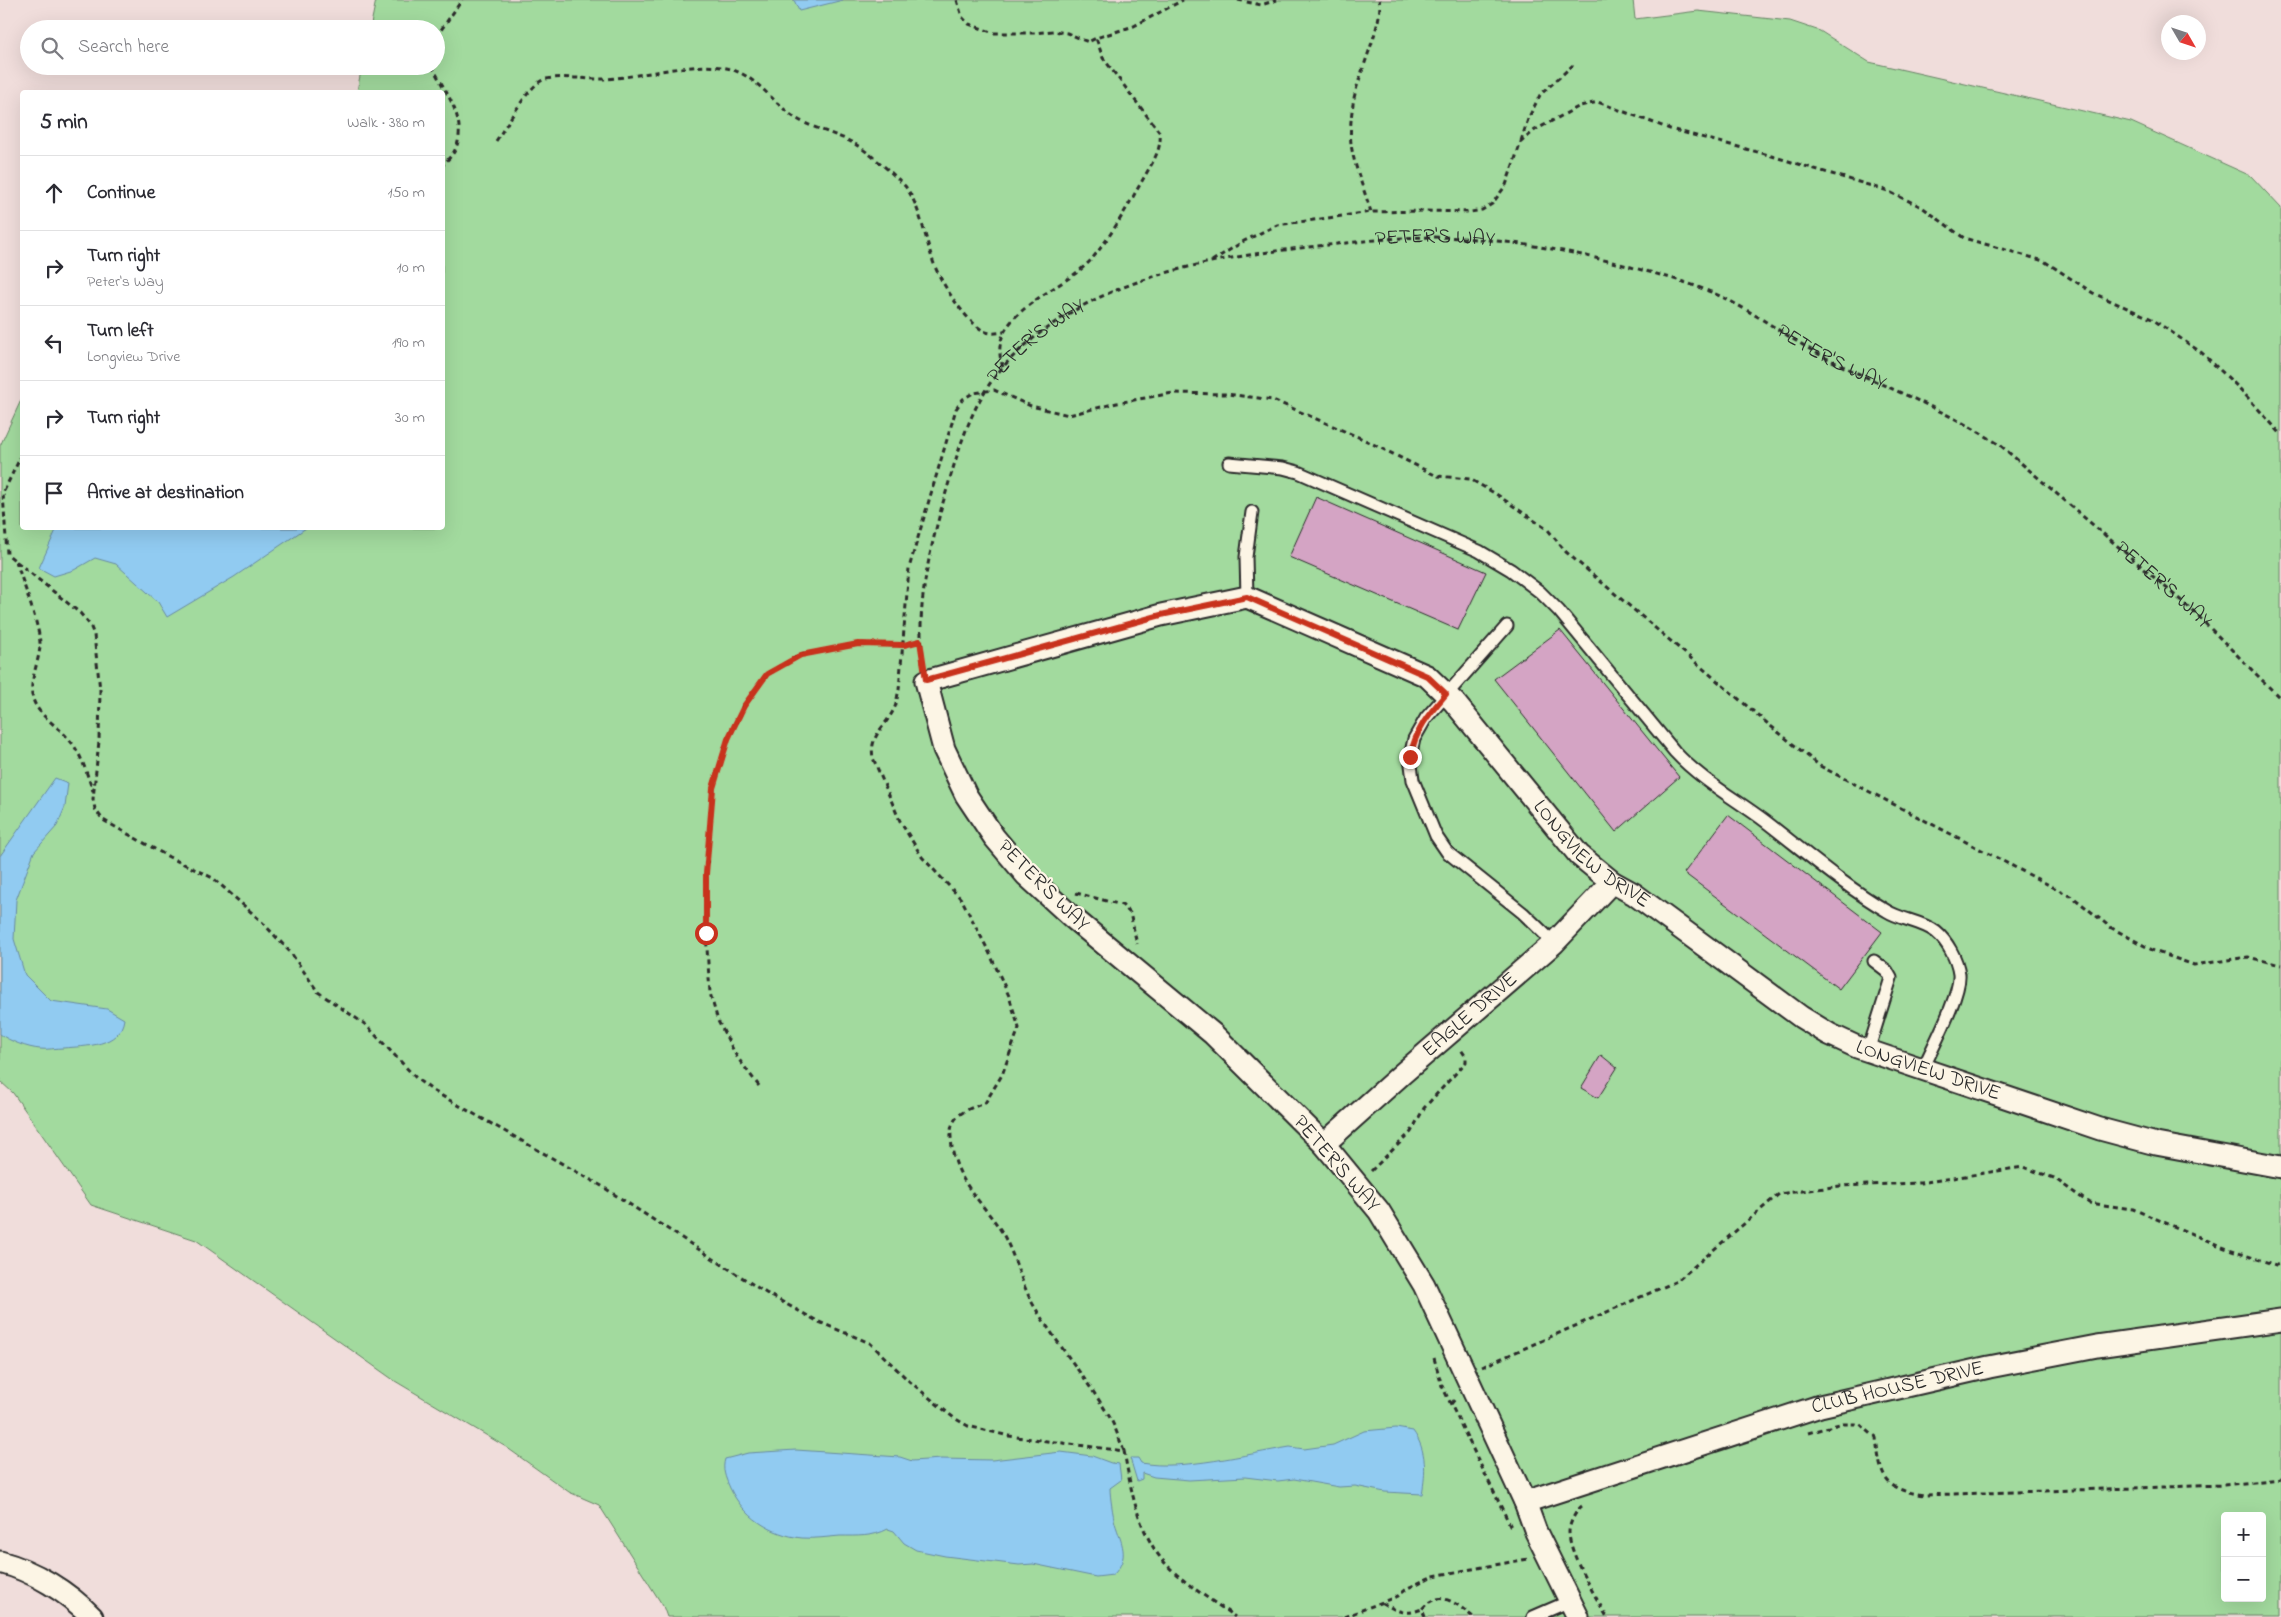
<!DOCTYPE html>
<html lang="en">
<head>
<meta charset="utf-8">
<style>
	:root { --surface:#fff; --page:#f7f7f7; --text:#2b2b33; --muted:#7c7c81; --line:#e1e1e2 }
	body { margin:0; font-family:"Indie Flower",sans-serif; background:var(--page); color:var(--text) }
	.controls { position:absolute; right:15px; bottom:15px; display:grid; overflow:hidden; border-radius:5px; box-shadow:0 5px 20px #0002 }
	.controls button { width:45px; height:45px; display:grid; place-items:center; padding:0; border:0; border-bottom:1px solid var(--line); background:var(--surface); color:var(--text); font:25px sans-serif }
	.compass { position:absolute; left:2161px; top:15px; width:45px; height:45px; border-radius:50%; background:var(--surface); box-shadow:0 5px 20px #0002; rotate:129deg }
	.stop { position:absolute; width:15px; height:15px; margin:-11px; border:4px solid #c8321e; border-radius:50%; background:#fff }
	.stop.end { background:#c8321e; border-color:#fff; box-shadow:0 1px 5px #0008 }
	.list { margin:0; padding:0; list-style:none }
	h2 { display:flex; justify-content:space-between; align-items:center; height:65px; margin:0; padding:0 20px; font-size:21px }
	h2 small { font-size:16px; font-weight:400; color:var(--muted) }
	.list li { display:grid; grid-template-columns:32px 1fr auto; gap:15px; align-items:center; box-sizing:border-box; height:75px; padding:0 20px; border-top:1px solid var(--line) }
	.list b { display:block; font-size:19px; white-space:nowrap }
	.list p { margin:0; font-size:16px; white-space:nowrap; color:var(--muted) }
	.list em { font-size:16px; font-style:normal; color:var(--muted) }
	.icon { flex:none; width:28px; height:28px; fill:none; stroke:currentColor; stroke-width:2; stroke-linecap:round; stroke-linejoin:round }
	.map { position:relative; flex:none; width:2281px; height:1617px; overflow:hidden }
	.search { position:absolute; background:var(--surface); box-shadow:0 5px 20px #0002; left:20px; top:20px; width:425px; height:55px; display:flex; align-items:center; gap:12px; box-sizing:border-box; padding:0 18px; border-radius:28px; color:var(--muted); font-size:19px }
	.panel { position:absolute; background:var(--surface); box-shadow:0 5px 20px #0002; left:20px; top:90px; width:425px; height:440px; border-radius:5px }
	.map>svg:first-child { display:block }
</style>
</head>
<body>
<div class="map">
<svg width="2281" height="1617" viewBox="0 0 2281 1617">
	<rect width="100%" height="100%" fill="#f0dddb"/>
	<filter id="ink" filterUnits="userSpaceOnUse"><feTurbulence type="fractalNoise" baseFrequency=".02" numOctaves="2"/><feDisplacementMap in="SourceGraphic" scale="10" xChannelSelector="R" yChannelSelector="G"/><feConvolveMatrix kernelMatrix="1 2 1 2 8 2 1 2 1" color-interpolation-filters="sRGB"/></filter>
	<g filter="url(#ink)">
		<path fill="#a2da9e" stroke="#668264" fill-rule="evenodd" d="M376,0H1633L1635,19L1698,11L1790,21L1820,31L1869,62L2131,122L2251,176L2281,208V1617H667L663,1606L599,1505L569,1492L506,1447L395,1381L196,1240L91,1205L13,1093L0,1081V446L22,398V528H442V92H353L357,91L362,66H436V29H370ZM2225,1516H2262V1598H2225Z"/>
		<path fill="#91cbf1" stroke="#688ba2" d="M794,0H843L799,11Z
			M57,528H306L234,577L167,617L158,602L116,564L95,558L74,570L54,576L39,568Z
			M55,778L68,783L65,807L57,826L34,852L16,900L14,939L25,975L51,1001L107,1009L124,1019C120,1047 86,1046 63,1048C56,1048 47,1050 40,1049C28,1048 9,1041 0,1034V856Z
			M1396,1428L1413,1431C1427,1450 1426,1472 1422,1494L1385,1492L1355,1486L1339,1487L1294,1479L1278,1481L1245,1477L1189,1480L1154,1477L1142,1473V1479L1137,1481L1130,1458H1138L1141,1463C1182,1471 1247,1454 1290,1447L1304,1449L1333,1445L1364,1431Z
			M796,1450L900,1457L912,1461L941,1459L992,1460L1061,1452L1092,1456L1111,1463L1119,1464L1121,1480L1110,1488C1110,1497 1113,1515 1115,1523C1121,1543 1131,1557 1113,1575L1096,1577L1033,1564L1019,1565L945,1556L916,1550L904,1543L894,1531L888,1529C873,1537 857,1536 840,1536C827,1537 815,1539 802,1538C771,1535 743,1516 730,1488C725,1477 722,1469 725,1459L748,1453Z"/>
		<path fill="#d4a4c4" stroke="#2b2b2b" d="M1316,497L1486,572L1458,630L1289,557Z
			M1560,630L1679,777L1616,832L1494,679Z
			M1728,815L1882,932L1839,989L1684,873Z
			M1601,1055L1617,1068L1598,1098L1581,1088Z"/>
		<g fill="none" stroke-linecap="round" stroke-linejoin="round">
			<defs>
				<path id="service" d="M1229,463L1283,468L1298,472L1479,551L1511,570L1540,592L1559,611L1675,752C1701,780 1734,798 1765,821C1804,851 1844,886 1887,911C1901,920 1922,921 1936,932C1947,941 1957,959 1959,974C1961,995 1932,1048 1923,1069
					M1247,597L1246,557L1252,512
					M1507,626L1426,718L1414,739L1410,757L1413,780L1436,836L1447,852L1523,913L1554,943
					M1868,1051L1891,978L1887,971L1874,961
					M1533,1617L1570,1601"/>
				<g id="minor">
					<path id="s2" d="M1324,1144L1402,1074L1554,943L1612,882"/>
					<path id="s3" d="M1525,1502L1820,1406L1989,1367L2097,1346L2281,1320"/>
					<path d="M0,1562C34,1571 68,1592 92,1617"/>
					<path id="s4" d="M1578,1617L1536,1532L1525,1502L1424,1285L1379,1211L1324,1144L1213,1034L1073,918L1026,875L994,837L966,795L944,749L926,681L1161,615L1247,597L1427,676L1454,702L1579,855L1612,882L1634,894L1801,1017L1829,1034L1857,1047L2100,1129L2156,1144L2281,1167"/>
				</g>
			</defs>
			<use href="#service" stroke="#2b2b2b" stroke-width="15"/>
			<use href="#minor" stroke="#2b2b2b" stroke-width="25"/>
			<g stroke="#2b2b2b" stroke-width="3" stroke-dasharray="5 4" stroke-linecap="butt">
				<path d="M957,0L962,17L969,24L994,33H1035L1053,31L1067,33L1088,42L1096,38L1134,26L1183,0"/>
				<path d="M1238,0L1261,5L1277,0"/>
				<path d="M436,37L462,0"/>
				<path d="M432,66C445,92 469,121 455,150C452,156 446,161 442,166"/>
				<path d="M496,141C506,126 527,89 541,81C553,74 588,80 604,79C642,77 683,63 721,67C752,71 768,97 791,115C807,127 835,133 853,143C864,148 897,177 905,186C920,205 926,242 934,264C941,283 967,324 986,332C992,334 998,333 1004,332"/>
				<path d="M1521,141L1528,119L1540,95L1573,65"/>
				<path d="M1371,212C1365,192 1356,171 1352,150C1349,136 1351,117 1353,104C1356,78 1385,21 1379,0"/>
				<path d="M1212,261L1244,241L1277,225L1371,212L1426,211L1471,212L1482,210L1492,204L1506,185L1521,142L1535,130L1580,106L1598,102L1670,129L1765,154L1885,190L1922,207L1964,238L2044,261L2093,293L2152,319L2202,353L2239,388L2281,434"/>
				<path d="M1003,367C983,314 1062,291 1090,261C1111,237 1126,209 1142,181C1150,166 1162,151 1160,133L1103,58L1096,38"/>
				<path d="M22,454L3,493L7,554L80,613L90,625L94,635L100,690L99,741L93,799L95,809L103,820L169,857L213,878L261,921L291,953L318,992L366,1025L418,1080L435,1092L600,1185L766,1293L819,1322L870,1343L909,1381L954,1418L968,1426L1009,1436L1124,1451C1130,1484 1135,1516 1152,1545C1169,1576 1208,1597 1235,1617"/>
				<path d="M16,561C22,581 41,628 40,646C39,663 28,683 33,699C38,715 56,725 66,736C81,751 86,772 93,791"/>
				<path id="s1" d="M923,663C916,609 928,558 942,506C956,459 969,404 1003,367C1085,277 1213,257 1328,245C1372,240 1416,235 1460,238C1517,241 1576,252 1631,267C1664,276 1700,285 1730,301C1763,318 1793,341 1826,358C1884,387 1945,409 2000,445L2192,610L2281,699"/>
				<path d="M1076,893L1122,905L1130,913L1137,944"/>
				<path d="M759,1086L737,1057L718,1021L710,993L706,933V874L713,788L728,739L744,706L767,674L801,655L858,644L904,645L920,641"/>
				<path d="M1371,1171L1411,1132L1424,1108L1466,1062V1057L1460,1048"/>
				<path d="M1434,1358L1442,1386L1511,1527"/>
				<path d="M1482,1367L1677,1281L1779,1194L1840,1186L1920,1183L2023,1167L2054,1178L2089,1203L2133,1209L2232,1251L2276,1265L2281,1264"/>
				<path d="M1451,1404L1456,1398"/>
				<path d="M1808,1433L1839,1424H1860L1876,1438C1881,1477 1882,1489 1924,1495L2224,1485L2281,1479"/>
				<path d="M1124,1451C1119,1439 1115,1426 1109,1416C1086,1378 1057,1344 1034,1306C1020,1282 1015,1253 1000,1229C979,1198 953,1179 951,1137C949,1115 967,1109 985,1103L1002,1075L1019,1028L1009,996L989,952L962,900L922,857L900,821L873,758C869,735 885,728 894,709C897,704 897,696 899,690L909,568L956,409L963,399L973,393L994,390L1031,406L1069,415L1117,403L1173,393L1227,394L1273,400L1365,440L1437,476L1470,479L1496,494L1548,530L1566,552L1593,575L1767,723L1820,766L2074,898L2110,927L2154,951L2194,965L2248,957L2281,965"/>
				<path d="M1582,1506C1576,1510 1569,1524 1569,1532C1569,1554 1596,1597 1607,1617"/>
				<path d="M1382,1603C1398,1611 1404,1616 1422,1609"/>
				<path d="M1344,1617L1398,1596L1408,1588L1433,1576L1528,1559"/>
				<path d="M1425,1617L1422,1609C1440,1587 1458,1605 1473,1617"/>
			</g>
			<use href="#service" stroke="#fcf5e5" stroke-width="11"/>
			<use href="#minor" stroke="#fcf5e5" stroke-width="21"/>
		</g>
	</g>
	<g fill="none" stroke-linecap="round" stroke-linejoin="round" filter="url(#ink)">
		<path stroke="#c8321e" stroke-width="6" d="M706,933V874L713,788L728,739L744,706L767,674L801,655L858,644L904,645L920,641L926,680L1161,615L1247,597L1427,676L1446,694C1428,715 1416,729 1410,757"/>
	</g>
	<g text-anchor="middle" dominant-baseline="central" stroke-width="4.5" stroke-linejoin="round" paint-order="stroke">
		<g font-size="21" fill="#2b2b2b" stroke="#fcf5e5">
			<text stroke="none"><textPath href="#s1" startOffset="775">PETER'S WAY</textPath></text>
			<text stroke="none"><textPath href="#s1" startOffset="355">PETER'S WAY</textPath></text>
			<text stroke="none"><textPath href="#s1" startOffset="1195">PETER'S WAY</textPath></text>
			<text stroke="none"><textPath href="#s1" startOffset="1600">PETER'S WAY</textPath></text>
			<text stroke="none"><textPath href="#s4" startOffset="1935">LONGVIEW DRIVE</textPath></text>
			<text transform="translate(1043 886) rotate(45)">PETER'S WAY</text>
			<text stroke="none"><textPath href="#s2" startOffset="195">EAGLE DRIVE</textPath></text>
			<text stroke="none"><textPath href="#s4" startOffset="2340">LONGVIEW DRIVE</textPath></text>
			<text transform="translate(1336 1164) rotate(49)">PETER'S WAY</text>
			<text stroke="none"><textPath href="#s3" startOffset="390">CLUB HOUSE DRIVE</textPath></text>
		</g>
	</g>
</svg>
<div class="controls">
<button>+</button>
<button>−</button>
</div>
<svg class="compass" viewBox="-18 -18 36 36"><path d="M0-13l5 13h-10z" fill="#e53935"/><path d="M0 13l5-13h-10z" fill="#7c7c81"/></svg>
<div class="stop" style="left:706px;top:933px"></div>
<div class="stop end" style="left:1410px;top:757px"></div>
<div class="search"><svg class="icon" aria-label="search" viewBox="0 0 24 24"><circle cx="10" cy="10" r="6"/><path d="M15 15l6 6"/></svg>Search here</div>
<section class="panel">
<h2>5 min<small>Walk · 380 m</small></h2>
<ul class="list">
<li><svg class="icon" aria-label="ahead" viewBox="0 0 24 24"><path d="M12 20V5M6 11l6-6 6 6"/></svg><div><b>Continue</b></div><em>150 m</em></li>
<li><svg class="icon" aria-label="right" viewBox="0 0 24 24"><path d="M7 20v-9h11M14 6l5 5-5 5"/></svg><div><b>Turn right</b><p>Peter's Way</p></div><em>10 m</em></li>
<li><svg class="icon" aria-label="left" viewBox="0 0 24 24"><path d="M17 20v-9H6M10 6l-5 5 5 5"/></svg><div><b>Turn left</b><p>Longview Drive</p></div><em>190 m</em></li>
<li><svg class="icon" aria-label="right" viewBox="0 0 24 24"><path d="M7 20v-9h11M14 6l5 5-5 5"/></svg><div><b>Turn right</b></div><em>30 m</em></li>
<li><svg class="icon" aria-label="arrive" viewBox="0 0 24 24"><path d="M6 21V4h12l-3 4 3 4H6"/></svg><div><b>Arrive at destination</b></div></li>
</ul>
</section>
</div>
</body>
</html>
